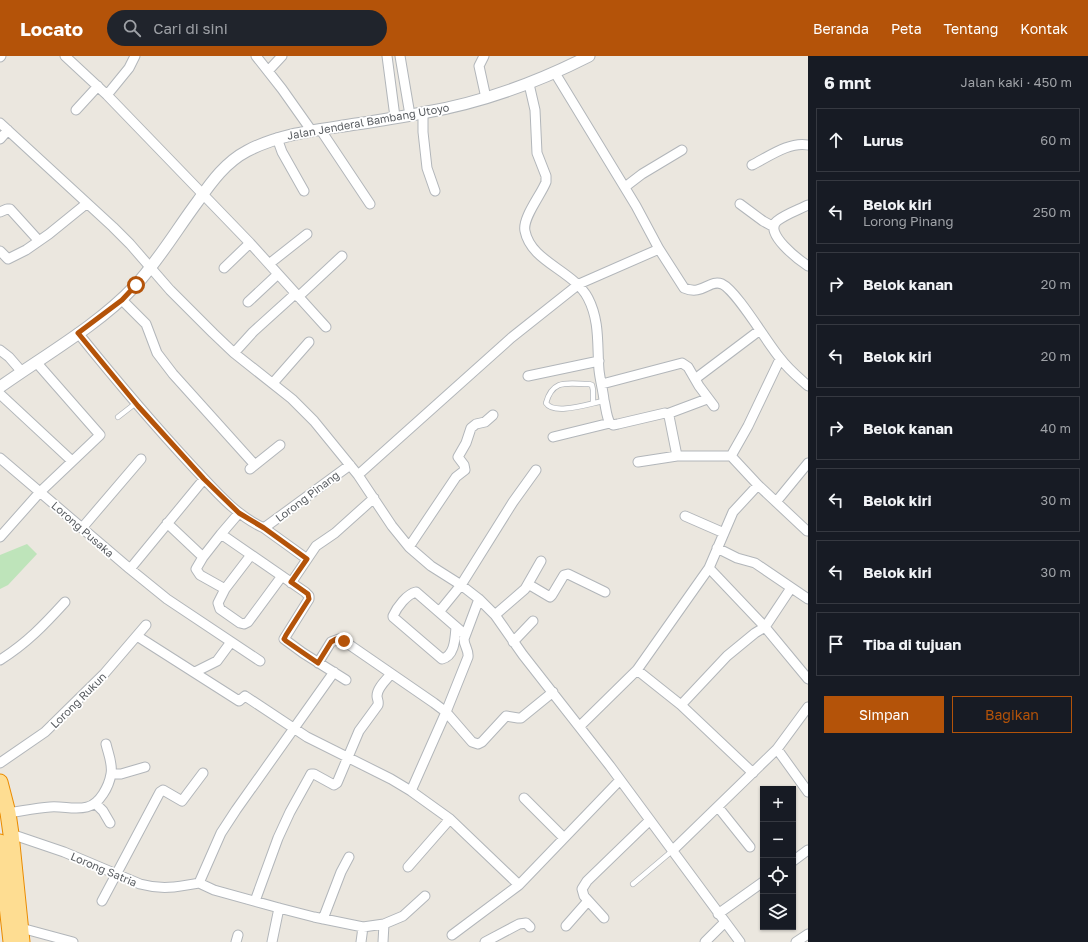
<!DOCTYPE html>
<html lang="id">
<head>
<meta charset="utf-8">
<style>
	:root { --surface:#171b24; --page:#20242c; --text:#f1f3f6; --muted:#9ea1a6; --line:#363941; --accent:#b45309 }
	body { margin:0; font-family:"Golos Text",sans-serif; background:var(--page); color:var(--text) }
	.controls { position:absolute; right:12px; bottom:12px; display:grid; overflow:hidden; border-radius:0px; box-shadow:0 1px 3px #0004 }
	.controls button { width:36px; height:36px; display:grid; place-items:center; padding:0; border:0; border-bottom:1px solid var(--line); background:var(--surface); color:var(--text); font:20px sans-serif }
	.stop { position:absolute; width:12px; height:12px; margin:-9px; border:3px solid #b45309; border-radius:50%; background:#fff }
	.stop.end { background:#b45309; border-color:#fff; box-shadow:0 1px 4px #0008 }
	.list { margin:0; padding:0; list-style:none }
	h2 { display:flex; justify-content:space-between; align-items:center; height:52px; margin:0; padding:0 16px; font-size:17px }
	h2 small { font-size:13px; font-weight:400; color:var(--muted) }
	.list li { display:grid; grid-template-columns:26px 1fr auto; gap:12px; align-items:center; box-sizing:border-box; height:64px; margin:0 8px 8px; padding:0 8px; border:1px solid var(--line); border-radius:0px }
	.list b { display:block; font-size:15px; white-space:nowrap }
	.list p { margin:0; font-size:13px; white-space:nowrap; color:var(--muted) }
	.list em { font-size:13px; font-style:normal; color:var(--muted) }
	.actions { display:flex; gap:8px; padding:12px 16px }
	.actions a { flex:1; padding:9px 0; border:1px solid var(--accent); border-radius:0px; text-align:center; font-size:14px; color:var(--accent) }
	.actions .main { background:var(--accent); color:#fff }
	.icon { flex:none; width:22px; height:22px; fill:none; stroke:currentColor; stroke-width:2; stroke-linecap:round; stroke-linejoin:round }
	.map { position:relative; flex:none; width:808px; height:886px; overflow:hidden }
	header { display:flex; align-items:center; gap:24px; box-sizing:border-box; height:56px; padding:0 20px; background:var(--accent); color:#fff }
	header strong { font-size:19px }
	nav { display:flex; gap:22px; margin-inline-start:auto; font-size:14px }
	.search { width:280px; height:36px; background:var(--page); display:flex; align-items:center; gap:10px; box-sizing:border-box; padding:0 14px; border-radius:22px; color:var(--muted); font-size:15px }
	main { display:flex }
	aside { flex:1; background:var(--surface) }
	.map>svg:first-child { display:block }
</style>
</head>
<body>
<header>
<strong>Locato</strong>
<div class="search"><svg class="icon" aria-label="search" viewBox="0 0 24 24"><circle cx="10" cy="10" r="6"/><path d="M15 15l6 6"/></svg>Cari di sini</div>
<nav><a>Beranda</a><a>Peta</a><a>Tentang</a><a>Kontak</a></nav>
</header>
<main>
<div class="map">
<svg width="808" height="886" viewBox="0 0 808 886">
	<rect width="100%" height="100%" fill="#ebe7df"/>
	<path fill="#bee4ba" d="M27,488L37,498L8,529L0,533V499Z"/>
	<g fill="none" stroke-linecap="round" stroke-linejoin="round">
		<defs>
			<path id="service" d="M593,347V334L592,329L589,328C568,328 553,322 546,347C554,360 591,347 604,345
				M118,361L136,347
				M633,828L672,795"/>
			<path id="minor" d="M65,0L107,39L250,187L326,271
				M256,0L282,33L311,74
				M387,0L395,61
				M400,0L410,59
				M484,0L479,10L486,42
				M0,1L1,0
				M269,14L282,0
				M555,17L636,150L659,193L684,232C703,240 709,223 722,228C737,235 767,287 780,302C788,313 798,321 808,330
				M529,28L535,54L537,97L546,120V126C541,139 522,162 525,175C531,206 573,214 588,242C600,265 597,289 599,314C600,324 603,334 604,344C606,351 606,360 610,367L613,369L618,368L665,357L669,360L677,400
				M107,39L129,12L135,0
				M76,54L98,30
				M423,57V76L427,112L435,135
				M0,67L113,171L130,188L170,234L213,277L234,297L292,343L314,365L358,419L392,470L409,491L431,510L461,529L479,543L495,559L523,599L610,710L740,886
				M320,73L370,148
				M277,82L282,96L304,135
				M0,83L8,74
				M752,109C768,101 790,85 808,89
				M625,131L642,118L682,94
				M740,148L763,165L774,171
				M808,149C798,154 786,158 777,165C763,177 799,204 808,210
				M0,156L7,153H10L39,185
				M0,195L8,203L26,194L49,178L86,148
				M269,208L307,178
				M224,212L250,187
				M298,241L342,200
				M122,244L146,268L157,297L173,318L255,409
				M248,246L278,218
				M78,277C115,323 153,368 193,411C214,433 236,460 264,472L350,409
				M0,294L9,301L22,316
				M234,297L253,276L295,238
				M780,303L748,370L731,400L758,429L807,475
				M528,320L599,305
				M695,323L760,274
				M273,327L309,286
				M602,328L682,307L688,311L699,330L714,350
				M0,338L72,405
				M667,358L707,343
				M553,381L610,367
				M0,402L130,513L167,543L260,605
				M638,406L677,400H731
				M250,413L280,389
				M358,419L511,282L579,228L659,193
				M776,446L808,407
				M239,457L221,478L305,536L309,540V543L284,583L303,597L346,624
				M685,460L724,477
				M167,467L203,501
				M82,472L141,403
				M264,472L307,503
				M221,478L203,501L196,513L200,519L225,533
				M0,481L40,436L100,379L36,306
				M409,491L456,421L465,414L464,409L458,401L466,387L471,372L476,368L485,366L493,359
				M717,492L737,502L755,507L808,543
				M251,499L225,533L218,547L220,553L240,567L244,568L248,566L282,520
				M709,512L765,571L808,623
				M130,513L204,423
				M291,527L316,490L335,477L374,442
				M528,528L550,541L552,539L564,519L568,518L605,536
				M439,556L461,529L513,446L536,414
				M495,559L525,533L541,505
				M456,571C455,582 455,600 442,603L393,561V560C397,551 407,538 416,536L462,576
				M137,580L239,645L245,640L307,681L391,723L411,735L450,763L519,829
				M513,586L533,565
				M0,604C27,587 44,569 65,546
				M318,607L331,586L339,583L344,585L434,647L446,656L472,686L478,688L482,686L506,660L518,662H521L553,636
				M637,614L681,649L727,600L755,577L765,571L791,532
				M195,616L217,605L231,586
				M681,649L753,717
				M580,670L637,614L709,512L733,456L758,429
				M777,693L808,736
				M0,707L45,676L104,618L146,569
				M111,718H121L145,711
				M411,735L446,656L468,601C469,594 464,590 464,583L479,543
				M524,742L564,782
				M95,747L103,755L110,767
				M718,751L750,791
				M8,757C22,755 36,752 50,751C63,750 75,754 87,751C100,748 109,730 111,718C113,708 108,697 106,688
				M11,778L64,796L140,828C162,834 177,831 199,827
				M672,795L777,693L808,651
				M793,805L808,794
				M408,811L450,763
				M199,827L221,777L236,754L334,616
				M199,827L214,834L279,852L314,861L363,871L384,868L403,860L425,840
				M102,845L160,736L163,734L182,745L203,717
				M255,845L278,782L290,756L310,720L311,718H314L334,729L337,727L359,675L378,649C379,645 377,643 377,640C377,632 387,623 391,618
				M718,858L763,826
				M604,862L584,840L582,833L587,825L650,764
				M323,863L341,816L349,801
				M566,870L588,845
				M21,872L73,886
				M452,879L519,829L620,724
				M236,886L238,879
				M272,886L279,852
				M361,886L363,871
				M383,886L384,868
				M485,886L519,868L526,867L530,871
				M705,886L725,866
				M796,886L808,878"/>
			<path id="tertiary" d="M0,331C45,299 97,270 135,230C159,204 177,173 198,145C212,125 226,106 247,95C281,77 319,74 356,68C378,65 400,61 422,57C481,47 536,27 589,0"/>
			<path id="trunk" d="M0,726L8,757L11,778L22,886
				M0,786L11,886"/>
		</defs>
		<use href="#service" stroke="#b2b6ba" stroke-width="6"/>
		<use href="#minor" stroke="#b2b6ba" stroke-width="11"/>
		<use href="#tertiary" stroke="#b2b6ba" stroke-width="13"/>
		<use href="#trunk" stroke="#ea8b00" stroke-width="17"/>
		<use href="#service" stroke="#fff" stroke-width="4.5"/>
		<use href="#minor" stroke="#fff" stroke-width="9"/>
		<use href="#tertiary" stroke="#fff" stroke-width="11"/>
		<use href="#trunk" stroke="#fedd92" stroke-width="15"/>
	</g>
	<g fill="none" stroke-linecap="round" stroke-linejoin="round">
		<path stroke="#b45309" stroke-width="5" d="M136,229L122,244L78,277L138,350L204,423L239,457L264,472L307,503L291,526L308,538L309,543L286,579L284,583L286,585L318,607L331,586L336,583L344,585"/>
	</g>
	<g text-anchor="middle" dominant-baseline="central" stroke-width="3.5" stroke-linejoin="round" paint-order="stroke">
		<g font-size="11" fill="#585c60" stroke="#fff">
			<text transform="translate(368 65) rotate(-10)">Jalan Jenderal Bambang Utoyo</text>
			<text transform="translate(307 440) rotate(-37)">Lorong Pinang</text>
			<text transform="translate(83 473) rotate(41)">Lorong Pusaka</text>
			<text transform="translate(78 644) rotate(-45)">Lorong Rukun</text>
			<text transform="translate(104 813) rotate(23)">Lorong Satria</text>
		</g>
	</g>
</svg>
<div class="controls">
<button>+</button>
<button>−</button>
<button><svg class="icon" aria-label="locate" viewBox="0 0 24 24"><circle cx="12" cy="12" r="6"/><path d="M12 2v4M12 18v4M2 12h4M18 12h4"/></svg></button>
<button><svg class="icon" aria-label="layers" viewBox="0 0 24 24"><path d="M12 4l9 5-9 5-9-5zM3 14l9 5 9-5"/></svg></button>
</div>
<div class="stop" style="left:136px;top:229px"></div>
<div class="stop end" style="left:344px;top:585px"></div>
</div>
<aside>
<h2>6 mnt<small>Jalan kaki · 450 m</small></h2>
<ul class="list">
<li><svg class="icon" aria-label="ahead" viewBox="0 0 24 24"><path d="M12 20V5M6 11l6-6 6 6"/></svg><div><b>Lurus</b></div><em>60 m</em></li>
<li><svg class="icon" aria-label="left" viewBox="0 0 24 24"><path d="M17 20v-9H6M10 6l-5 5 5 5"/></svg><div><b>Belok kiri</b><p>Lorong Pinang</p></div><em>250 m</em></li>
<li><svg class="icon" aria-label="right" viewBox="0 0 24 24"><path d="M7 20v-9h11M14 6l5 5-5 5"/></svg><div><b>Belok kanan</b></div><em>20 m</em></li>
<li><svg class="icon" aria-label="left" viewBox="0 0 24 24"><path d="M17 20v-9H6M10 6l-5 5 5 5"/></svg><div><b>Belok kiri</b></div><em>20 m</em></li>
<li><svg class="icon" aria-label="right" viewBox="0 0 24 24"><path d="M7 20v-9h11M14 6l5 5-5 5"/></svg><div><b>Belok kanan</b></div><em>40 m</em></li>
<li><svg class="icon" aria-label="left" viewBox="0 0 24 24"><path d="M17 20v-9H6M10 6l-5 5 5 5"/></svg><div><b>Belok kiri</b></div><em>30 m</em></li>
<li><svg class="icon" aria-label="left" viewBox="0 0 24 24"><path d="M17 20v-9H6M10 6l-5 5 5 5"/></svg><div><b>Belok kiri</b></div><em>30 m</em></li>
<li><svg class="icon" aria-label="arrive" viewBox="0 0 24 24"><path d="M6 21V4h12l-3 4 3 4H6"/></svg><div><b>Tiba di tujuan</b></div></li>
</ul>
<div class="actions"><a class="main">Simpan</a><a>Bagikan</a></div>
</aside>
</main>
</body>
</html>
